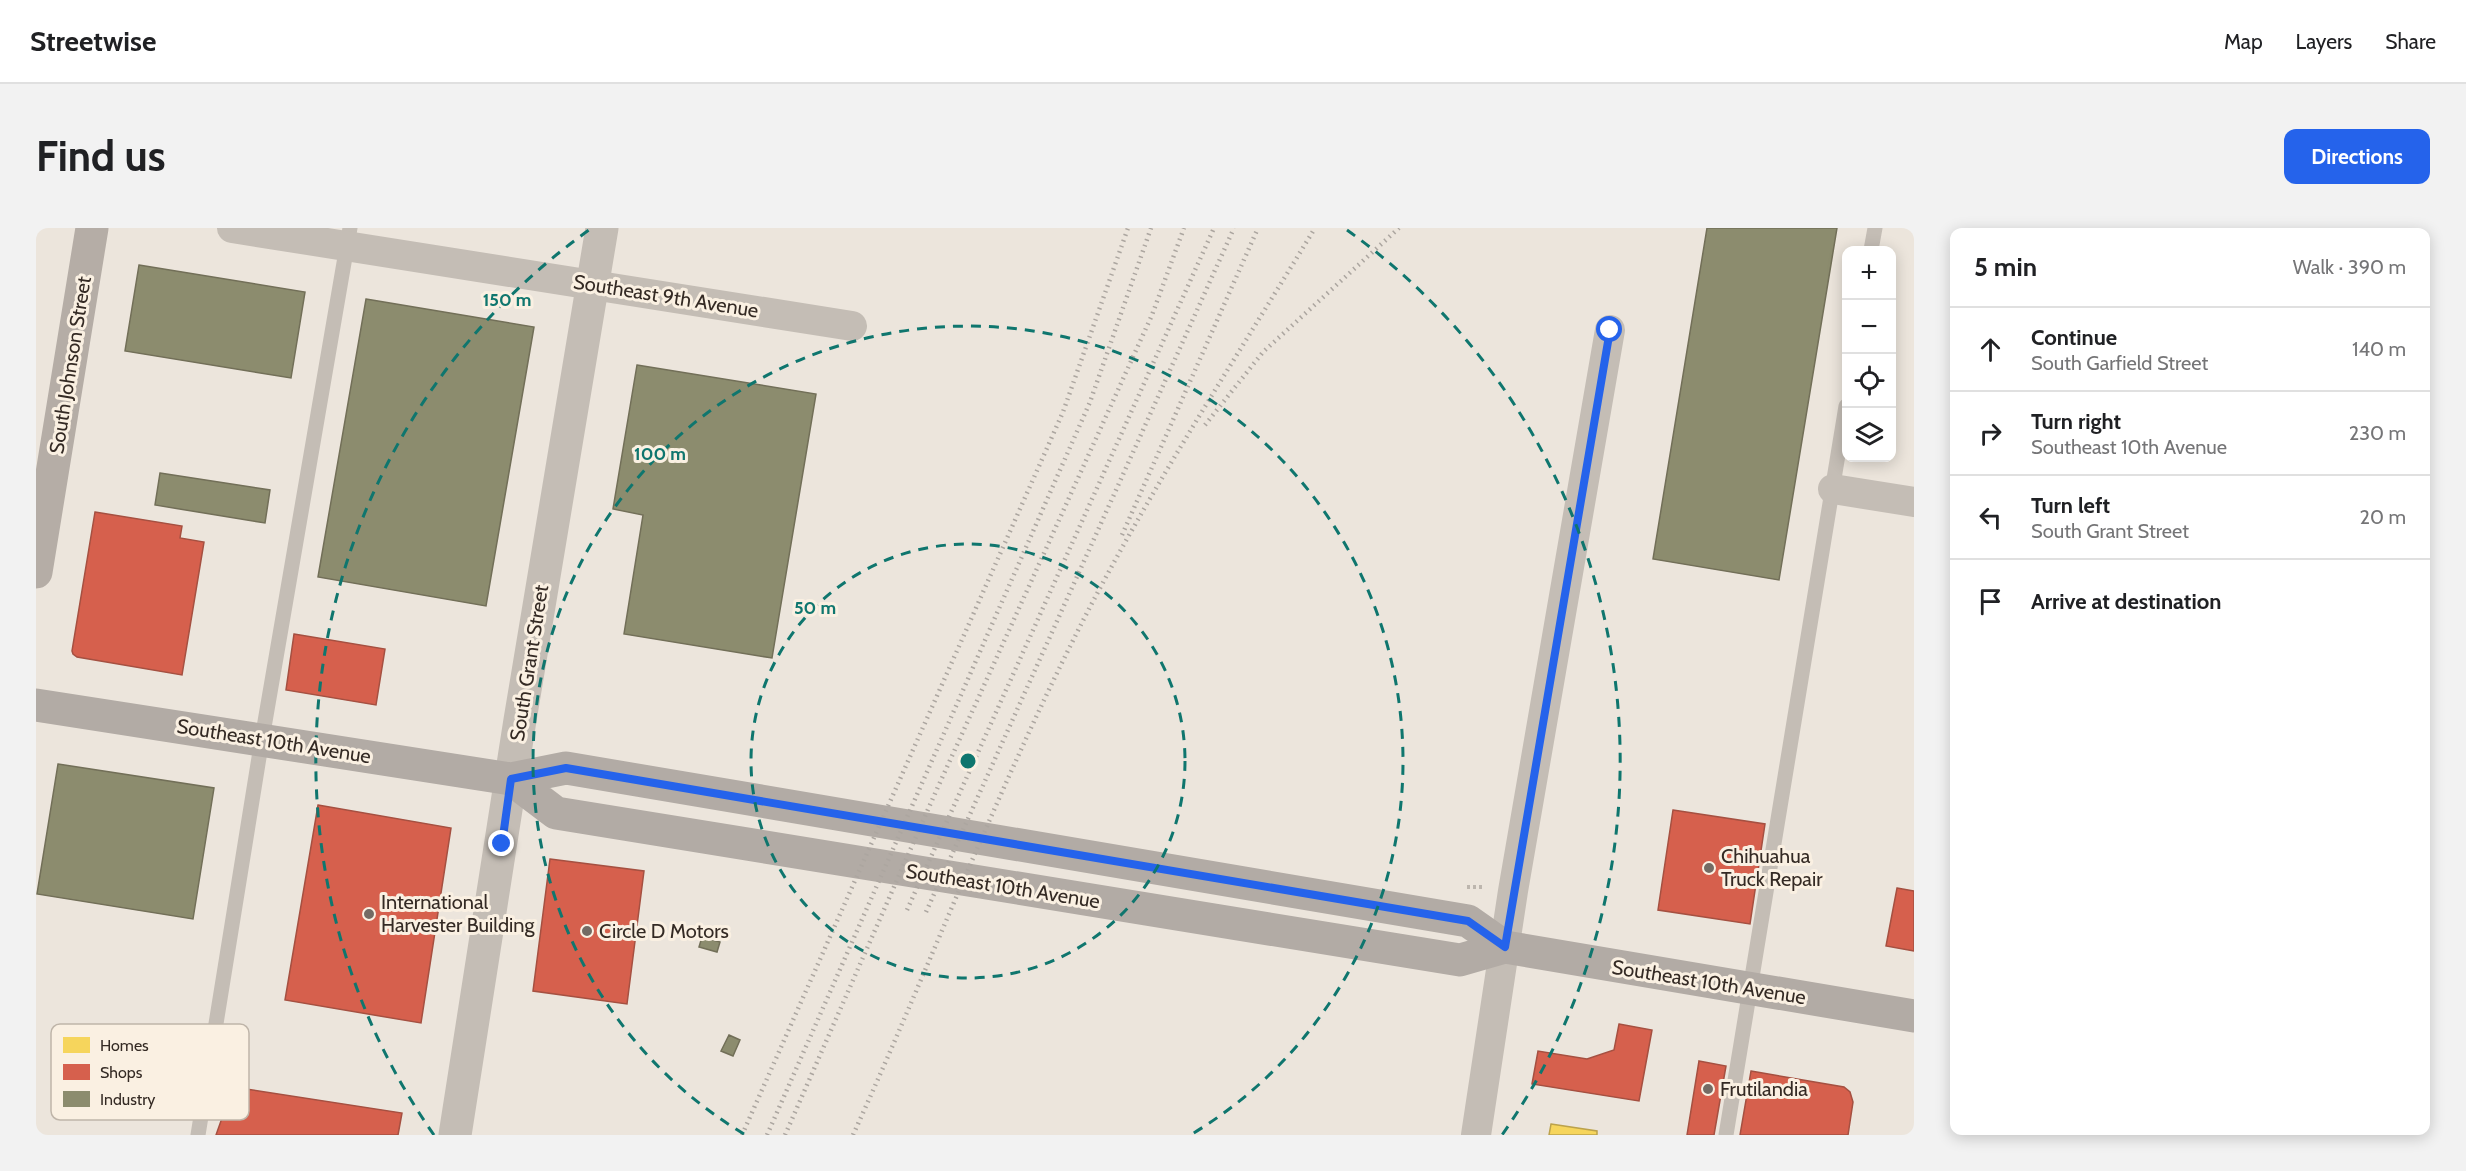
<!DOCTYPE html>
<html lang="en">
<head>
<meta charset="utf-8">
<style>
	:root { --surface:#fff; --page:#f2f2f2; --text:#202124; --muted:#757577; --line:#e0e0e0; --accent:#2563eb }
	body { margin:0; font-family:Cabin,sans-serif; background:var(--page); color:var(--text) }
	.controls { position:absolute; right:18px; top:18px; display:grid; overflow:hidden; border-radius:12px; box-shadow:0 3px 15px #0003 }
	.controls button { width:54px; height:54px; display:grid; place-items:center; padding:0; border:0; border-bottom:2px solid var(--line); background:var(--surface); color:var(--text); font:30px sans-serif }
	.stop { position:absolute; width:18px; height:18px; margin:-14px; border:4px solid #2563eb; border-radius:50%; background:#fff }
	.stop.end { background:#2563eb; border-color:#fff; box-shadow:0 2px 6px #0008 }
	.list { margin:0; padding:0; list-style:none }
	h2 { display:flex; justify-content:space-between; align-items:center; height:78px; margin:0; padding:0 24px; font-size:26px }
	h2 small { font-size:20px; font-weight:400; color:var(--muted) }
	.list li { display:grid; grid-template-columns:39px 1fr auto; gap:18px; align-items:center; box-sizing:border-box; height:84px; padding:0 24px; border-top:2px solid var(--line) }
	.list b { display:block; font-size:22px; white-space:nowrap }
	.list p { margin:0; font-size:20px; white-space:nowrap; color:var(--muted) }
	.list em { font-size:20px; font-style:normal; color:var(--muted) }
	.icon { flex:none; width:33px; height:33px; fill:none; stroke:currentColor; stroke-width:2; stroke-linecap:round; stroke-linejoin:round }
	.map { position:relative; flex:none; width:1878px; height:907px; overflow:hidden; border-radius:12px }
	header { display:flex; align-items:center; gap:36px; box-sizing:border-box; height:84px; padding:0 30px; background:var(--surface); border-bottom:2px solid var(--line) }
	header strong { font-size:28px }
	nav { display:flex; gap:33px; margin-inline-start:auto; font-size:21px }
	.intro { display:flex; align-items:center; justify-content:space-between; box-sizing:border-box; height:144px; padding:0 36px }
	h1 { margin:0; font-size:42px }
	.button { padding:15px 27px; border-radius:12px; background:var(--accent); color:#fff; font-size:21px; font-weight:700 }
	main { display:flex; gap:36px; padding:0 36px }
	aside { flex:1; background:var(--surface); border-radius:12px; box-shadow:0 3px 15px #0003 }
	.map>svg:first-child { display:block }
</style>
</head>
<body>
<header>
<strong>Streetwise</strong>
<nav><a>Map</a><a>Layers</a><a>Share</a></nav>
</header>
<div class="intro"><h1>Find us</h1><a class="button">Directions</a></div>
<main>
<div class="map">
<svg width="1878" height="907" viewBox="0 0 1878 907">
	<rect width="100%" height="100%" fill="#ece5dc"/>
	<path fill="#f6d55c" stroke="#bca24b" stroke-width="1.5" d="M1515,896L1561,903V907H1513Z"/>
	<path fill="#d6604d" stroke="#a55041" stroke-width="1.5" d="M59,284L146,298L144,310L168,314L146,447L41,429L37,426L36,423Z
		M258,406L349,421L340,477L250,462Z
		M282,577L415,600L385,795L249,772Z
		M1637,582L1729,596L1714,696L1622,682Z
		M514,631L608,643L591,776L497,763Z
		M1861,660L1878,663V723L1850,718Z
		M1583,796L1616,802L1603,873L1496,856L1502,823L1551,831L1578,822Z
		M1663,833L1690,838L1678,907H1651Z
		M1715,843L1808,859L1814,864L1817,874L1812,907H1704Z
		M197,859L366,885L362,907H180Z"/>
	<path fill="#8c8c6e" stroke="#726f58" stroke-width="1.5" d="M1671,0H1801L1743,352L1617,331Z
		M103,37L269,64L255,150L89,123Z
		M330,71L498,99L450,378L282,349Z
		M601,137L780,166L736,430L588,406L607,287L577,281Z
		M124,245L234,262L229,295L119,277Z
		M22,536L178,560L157,691L1,666Z
		M666,709L684,714L681,724L663,719Z
		M693,807L704,812L697,828L685,823Z"/>
	<g fill="none" stroke-linecap="round" stroke-linejoin="round">
		<path stroke="#bdb6ae" stroke-width="4" stroke-dasharray="3 3" stroke-linecap="butt" d="M1431,659H1448"/>
		<path stroke="#c4bdb5" stroke-width="15" d="M1835,22L1839,0
			M162,907L226,511L314,0
			M1690,907L1810,178"/>
		<path stroke="#c4bdb5" stroke-width="30" d="M196,0L816,98
			M1797,261L1878,274
			M1440,907L1477,663L1574,102"/>
		<path stroke="#c4bdb5" stroke-width="33" d="M419,907L484,492L566,0"/>
		<path stroke="#b5ada6" stroke-width="33" d="M0,344L56,0"/>
		<path stroke="#b2aba5" stroke-width="33" d="M0,477L475,551L530,540L1432,693L1469,719L1878,788
			M475,551L520,585L1424,732L1469,719"/>
		<path stroke="#aca6a0" stroke-width="4.5" stroke-dasharray="1.5 4.5" stroke-linecap="butt" d="M1169,197L1227,124L1363,0
			M1086,307L1222,0
			M871,682L1178,0
			M890,684L1198,0
			M706,907L1027,184L1092,0
			M731,907L1054,174L1115,0
			M749,907L901,561L1116,87L1148,0
			M817,907C897,731 965,551 1054,379C1122,249 1203,125 1279,0"/>
	</g>
	<g fill="none" stroke-linecap="round" stroke-linejoin="round">
		<path stroke="#2563eb" stroke-width="8" d="M466,616L475,551L530,540L1432,693L1469,719L1574,102"/>
	</g>
	<g fill="none" stroke="#0f766e" stroke-width="3" stroke-dasharray="10 8">
		<circle cx="932" cy="533" r="217"/>
		<path d="M708 906A435 435 0 1 1 1156 906"/>
		<path d="M398 907A652 652 0 0 1 553 2M1311 2A652 652 0 0 1 1466 907"/>
	</g>
	<g fill="#746b64" stroke="#faf0e2" stroke-width="2">
		<circle cx="1673" cy="640" r="6"/>
		<circle cx="333" cy="686" r="6"/>
		<circle cx="551" cy="703" r="6"/>
		<circle cx="1672" cy="861" r="6"/>
	</g>
	<g text-anchor="middle" dominant-baseline="central" stroke-width="6" stroke-linejoin="round" paint-order="stroke">
		<g font-size="20" fill="#342a24" stroke="#faf0e2">
			<text transform="translate(630 68) rotate(9)">Southeast 9th Avenue</text>
			<text transform="translate(34 137) rotate(-81)">South Johnson Street</text>
			<text transform="translate(493 435) rotate(-81)">South Grant Street</text>
			<text transform="translate(238 513) rotate(9)">Southeast 10th Avenue</text>
			<text transform="translate(967 658) rotate(9)">Southeast 10th Avenue</text>
			<text transform="translate(1673 754) rotate(9)">Southeast 10th Avenue</text>
		</g>
		<g font-size="20" fill="#342a24" stroke="#faf0e2" text-anchor="start">
			<text x="1685" y="628">Chihuahua<tspan x="1685" dy="23">Truck Repair</tspan></text>
			<text x="345" y="674">International<tspan x="345" dy="23">Harvester Building</tspan></text>
			<text x="563" y="703">Circle D Motors</text>
			<text x="1684" y="861">Frutilandia</text>
		</g>
	</g>
	<rect x="15" y="796" width="198" height="96" rx="9" fill="#faf0e2" stroke="#bfb5a9" stroke-width="1.5"/>
	<rect x="27" y="809" width="27" height="16" fill="#f6d55c"/>
	<rect x="27" y="836" width="27" height="16" fill="#d6604d"/>
	<rect x="27" y="863" width="27" height="16" fill="#8c8c6e"/>
	<g font-size="16" fill="#342a24">
		<text x="64" y="823">Homes</text>
		<text x="64" y="850">Shops</text>
		<text x="64" y="877">Industry</text>
	</g>
	<circle cx="932" cy="533" r="9" fill="#0f766e" stroke="#faf0e2" stroke-width="3"/>
	<g font-size="18" text-anchor="middle" font-weight="bold" fill="#0f766e" stroke="#faf0e2" stroke-width="6" stroke-linejoin="round" paint-order="stroke">
		<text x="471" y="78">150 m</text>
		<text x="624" y="232">100 m</text>
		<text x="779" y="386">50 m</text>
	</g>
</svg>
<div class="controls">
<button>+</button>
<button>−</button>
<button><svg class="icon" aria-label="locate" viewBox="0 0 24 24"><circle cx="12" cy="12" r="6"/><path d="M12 2v4M12 18v4M2 12h4M18 12h4"/></svg></button>
<button><svg class="icon" aria-label="layers" viewBox="0 0 24 24"><path d="M12 4l9 5-9 5-9-5zM3 14l9 5 9-5"/></svg></button>
</div>
<div class="stop" style="left:1574px;top:102px"></div>
<div class="stop end" style="left:466px;top:616px"></div>
</div>
<aside>
<h2>5 min<small>Walk · 390 m</small></h2>
<ul class="list">
<li><svg class="icon" aria-label="ahead" viewBox="0 0 24 24"><path d="M12 20V5M6 11l6-6 6 6"/></svg><div><b>Continue</b><p>South Garfield Street</p></div><em>140 m</em></li>
<li><svg class="icon" aria-label="right" viewBox="0 0 24 24"><path d="M7 20v-9h11M14 6l5 5-5 5"/></svg><div><b>Turn right</b><p>Southeast 10th Avenue</p></div><em>230 m</em></li>
<li><svg class="icon" aria-label="left" viewBox="0 0 24 24"><path d="M17 20v-9H6M10 6l-5 5 5 5"/></svg><div><b>Turn left</b><p>South Grant Street</p></div><em>20 m</em></li>
<li><svg class="icon" aria-label="arrive" viewBox="0 0 24 24"><path d="M6 21V4h12l-3 4 3 4H6"/></svg><div><b>Arrive at destination</b></div></li>
</ul>
</aside>
</main>
</body>
</html>
